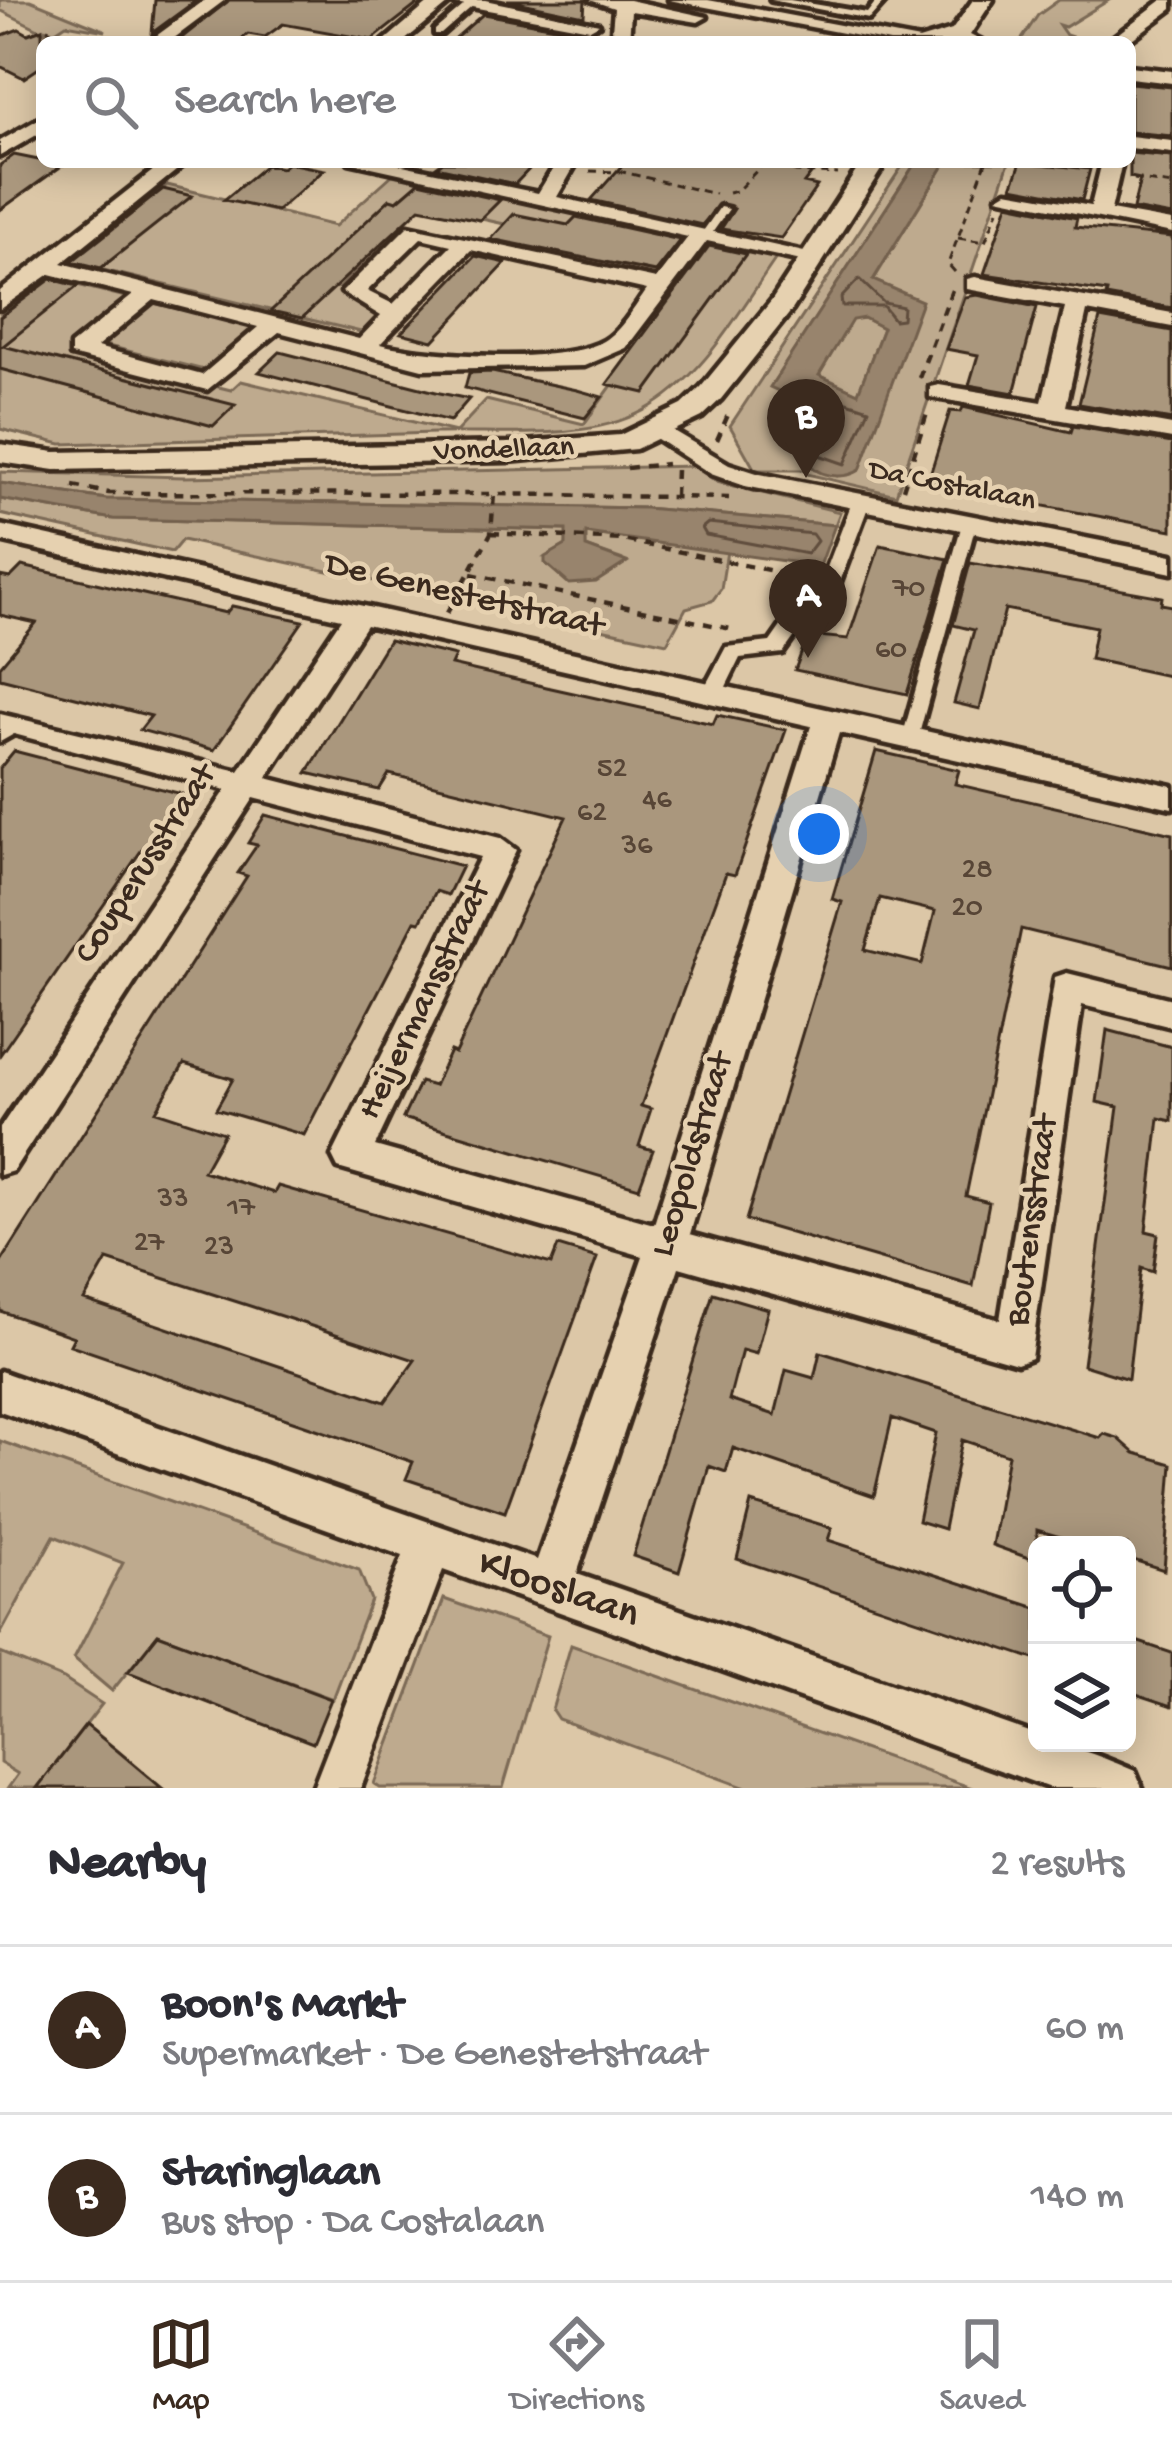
<!DOCTYPE html>
<html lang="en">
<head>
<meta charset="utf-8">
<style>
	:root { --surface:#fff; --page:#f7f7f7; --text:#2b2b33; --muted:#7c7c81; --line:#e1e1e2; --accent:#3b2a1e }
	body { margin:0; font-family:"Gochi Hand",sans-serif; background:var(--page); color:var(--text) }
	.controls { position:absolute; right:36px; bottom:36px; display:grid; overflow:hidden; border-radius:18px; box-shadow:0 6px 30px #0003 }
	.controls button { width:108px; height:108px; display:grid; place-items:center; padding:0; border:0; border-bottom:3px solid var(--line); background:var(--surface); color:var(--text); font:60px sans-serif }
	.you { position:absolute; left:819px; top:834px; width:42px; height:42px; margin:-30px; border:9px solid #fff; border-radius:50%; background:#1a73e8; box-shadow:0 0 0 18px #1a73e833 }
	.badge { display:grid; place-items:center; width:78px; height:78px; border-radius:50%; background:var(--accent); color:#fff; font-size:39px; font-weight:700 }
	.pin { position:absolute; translate:-50% -99px; filter:drop-shadow(0 3px 6px #0008) }
	.pin::after { content:''; position:absolute; top:63px; width:42px; height:36px; background:inherit; clip-path:polygon(0 0,100% 0,50% 100%) }
	.list { margin:0; padding:0; list-style:none }
	h2 { display:flex; justify-content:space-between; align-items:center; height:156px; margin:0; padding:0 48px; font-size:51px }
	h2 small { font-size:39px; font-weight:400; color:var(--muted) }
	.list li { display:grid; grid-template-columns:78px 1fr auto; gap:36px; align-items:center; box-sizing:border-box; height:168px; padding:0 48px; border-top:3px solid var(--line) }
	.list b { display:block; font-size:45px; white-space:nowrap }
	.list p { margin:0; font-size:39px; white-space:nowrap; color:var(--muted) }
	.list em { font-size:39px; font-style:normal; color:var(--muted) }
	.icon { flex:none; width:66px; height:66px; fill:none; stroke:currentColor; stroke-width:2; stroke-linecap:round; stroke-linejoin:round }
	.map { position:relative; flex:none; width:1172px; height:1788px; overflow:hidden }
	.search { position:absolute; background:var(--surface); box-shadow:0 6px 30px #0003; left:36px; right:36px; top:36px; height:132px; display:flex; align-items:center; gap:30px; box-sizing:border-box; padding:0 42px; border-radius:18px; color:var(--muted); font-size:45px }
	.sheet { height:492px; background:var(--surface) }
	nav { display:flex; justify-content:space-around; align-items:center; box-sizing:border-box; height:168px; border-top:3px solid var(--line); background:var(--surface); font-size:33px; color:var(--muted) }
	nav a { display:grid; justify-items:center; gap:6px }
	nav .on { color:var(--accent) }
	.map>svg:first-child { display:block }
</style>
</head>
<body>
<div class="map">
<svg width="1172" height="1788" viewBox="0 0 1172 1788">
	<rect width="100%" height="100%" fill="#dcc7a7"/>
	<filter id="ink" filterUnits="userSpaceOnUse"><feTurbulence type="fractalNoise" baseFrequency=".00833" numOctaves="2"/><feDisplacementMap in="SourceGraphic" scale="24" xChannelSelector="R" yChannelSelector="G"/><feConvolveMatrix kernelMatrix="1 2 1 2 8 2 1 2 1" color-interpolation-filters="sRGB"/></filter>
	<g filter="url(#ink)">
		<path fill="#beaa8e" stroke="#7c6a56" stroke-width="3" d="M0,0H30L106,31L66,24L54,32L44,29L72,42H65L0,10Z
			M1059,0H1109L1065,27L1059,25L1066,35L1087,42H1020L1038,15Z
			M905,162H916L771,386L820,410L807,450L815,470L837,476L921,302L873,281L946,162H1009L896,495L807,474L806,470H755L730,426Z
			M392,175L682,234L653,272L506,241L518,227L441,210L429,199L339,288L381,318L365,333L70,262L167,185L335,226Z
			M707,239L779,254C740,309 704,379 643,411C585,442 500,431 436,433C311,437 186,440 61,444L0,429V316L49,278L130,298L70,350L231,390L241,381L456,432L486,400L584,424L704,258L696,254Z
			M153,303L261,328L216,373L104,345Z
			M864,318L883,328L858,393L819,375L852,319Z
			M695,466L717,482L840,512L835,525L645,508L106,499L0,483V472L184,477Z
			M0,499L113,519L567,530L566,545L546,557L623,560L586,547L585,533L727,551L721,589L712,601L686,608L667,643L182,540L172,552L0,514Z
			M0,1441L359,1570L371,1600L333,1699L158,1634L112,1691L74,1659L123,1563L54,1536L0,1635Z
			M444,1599L548,1636L503,1788H380L374,1784Z
			M571,1645L972,1788H746L558,1719L552,1710Z
			M0,1653L64,1679L102,1704L37,1788H8L18,1774L0,1763Z"/>
		<path fill="#98846d" stroke="#73604d" stroke-width="3" fill-rule="evenodd" d="M916,162H946L873,280L922,301L860,470C844,480 814,478 807,458L820,410L770,387ZM864,318L883,328L858,393L819,375L852,320Z
			M0,483L106,499L645,508L835,525L820,566L586,533V547L627,562L596,582L569,584L545,563V557L566,545V530L113,519L0,499Z"/>
		<g fill="none" stroke-linecap="round" stroke-linejoin="round">
			<path stroke="#604e3e" stroke-width="3" d="M859,279L884,303L903,307L902,319L894,320L883,306H842L841,298Z
				M838,399L869,409L845,464L819,455L832,403Z
				M708,523L812,534L817,541L807,554L706,535L702,528Z"/>
		</g>
		<path fill="#aa977d" stroke="#3b2a1e" stroke-width="3" fill-rule="evenodd" d="M155,0H197L152,33Z
			M229,0H423L372,40L283,24L265,37L248,34L238,42L179,40Z
			M507,0H585L584,16Z
			M483,14L582,32L581,42H451Z
			M19,29L28,34L42,29V66L24,78L0,66V36Z
			M1130,83L1172,87V136L1130,132Z
			M1130,153L1172,157V216L1133,209L1140,179L1130,177Z
			M14,155L63,165L0,210V165Z
			M443,162H536L515,184L436,167Z
			M625,162H820L804,183L817,186L781,238L721,229L734,209L721,203L702,225L591,200Z
			M1021,162L1090,169L1082,200L1012,187Z
			M288,163L324,170L277,211L224,200L266,165L282,168Z
			M419,182L500,200L480,220L420,208L302,318L271,311L390,199L397,201Z
			M163,189L192,196L101,268L72,261Z
			M1008,204L1077,218L1075,227L1172,237V308L1106,296L1107,292L984,274Z
			M514,214L568,225L576,217L680,240L655,272L491,239Z
			M709,246L746,254L645,393L607,384Z
			M475,256L506,263L433,341L401,333Z
			M51,279L78,286L3,346L235,405L213,426L0,369V317Z
			M977,295L1037,307L1014,393L969,385L978,355L946,349L965,297Z
			M1100,318L1172,331V420L1079,404Z
			M280,352L440,393L469,399L450,421L259,372Z
			M492,372L577,390L602,397L585,418L465,388L469,373Z
			M963,407L1071,432L1073,426L1172,443V530L927,484L950,411L961,412Z
			M880,545L948,559L907,694L795,670L808,635L848,639Z
			M970,563L1162,597L1161,604L1172,606V677L1090,659L1096,627L1005,609L980,709L954,703L974,630L953,625Z
			M22,566L226,613L232,606L303,621L214,750L140,730L151,716L0,678V666L36,623L0,615V576L10,578Z
			M389,640L455,656L451,665L551,688L713,724L717,715L786,730L735,875L726,873L641,1106L651,1109L639,1146L653,1150L639,1188L403,1118L420,1082L434,1086L450,1051L455,1053L566,817L389,774L379,790L307,773Z
			M14,751L197,798L179,825L168,822L148,849L143,848L0,1055V768Z
			M876,751L959,770L955,784L1172,834V966L1021,929L966,1196L989,1202L973,1286L746,1220L842,902L832,899ZM880,898L935,911L922,964L865,950Z
			M265,815L462,866L448,895L436,891L420,922L415,921L304,1135L216,1109L233,1079L184,1064L156,1111L224,1133L203,1171L274,1193L278,1186L551,1264L558,1246L597,1258L505,1512L406,1479L413,1462L70,1345L74,1337L0,1311V1264L247,876L238,873L257,845L248,843ZM107,1260L287,1318L415,1360L385,1402L84,1300Z
			M1107,1030L1172,1047V1121L1159,1118L1146,1231L1158,1234L1153,1272L1141,1268L1128,1379L1083,1365L1118,1107L1097,1102Z
			M713,1293L768,1309L756,1354L742,1350L729,1400L775,1415L786,1370L814,1378L820,1352L1100,1438L1104,1434L1118,1438L1135,1453L1172,1464L1164,1570L1127,1558V1545H1087L1037,1530V1561L992,1545L1008,1455L962,1440L944,1529L918,1521L936,1433L892,1418L874,1496L733,1448L726,1472L709,1466L679,1572L633,1556Z
			M751,1503L832,1528L828,1540L1037,1608V1660L737,1559Z
			M158,1634L331,1699L313,1743L128,1672Z
			M1127,1638L1172,1653V1706L1127,1691Z
			M86,1725L118,1751L162,1788H37Z"/>
		<g fill="none" stroke-linecap="round" stroke-linejoin="round">
			<defs>
				<path id="service" d="M771,0H790L867,13L877,0H886L869,19Z
					M469,1L476,3L441,34H435V30Z
					M720,207L729,209L710,236H702L701,234Z
					M969,520L976,524L918,738L910,743L902,738L962,524Z"/>
				<path id="pedestrian" d="M861,496L870,502L823,627L798,632L783,653L740,658L720,699H704L701,694L726,647L770,642L784,622L808,617L852,502Z"/>
				<path id="minor" d="M205,0H225L169,42H148Z
					M432,0H485L599,24L590,29L450,3L403,42H383Z
					M590,0H629L707,17L698,22L631,11L629,42H611L614,8Z
					M669,0H708L930,42H890Z
					M1162,0H1172V9L1128,42H1107Z
					M1130,66L1172,71V83L1130,78Z
					M42,117V132L0,156V141Z
					M1130,136L1172,141V153L1130,148Z
					M164,162H187L62,263L359,339L381,316L342,292L408,226L656,279L688,237L349,162H388L538,193L557,162H577L557,197L822,256L811,263L707,241L626,348L584,366L422,369L279,332L207,390L71,355V345L133,295L50,274L0,309V291ZM421,238L451,245L393,304L367,291ZM471,250L647,290C635,306 621,331 604,341C562,365 428,356 380,344ZM154,300L258,327L202,375L97,347Z
					M1102,162H1122L1111,210L1172,221V233L997,197L1007,191L1091,206Z
					M975,277L1172,313V327L1087,311L1066,406L1172,425V439L930,397V387L939,385L1042,402L1065,307L967,289V279Z
					M660,423L729,464L760,474L1172,555V573L745,486L711,474L651,435L648,430Z
					M0,525L1172,786V808L839,733L690,1234L1000,1320L1055,977L1067,973L1172,999V1027L1082,1005L1031,1358L1017,1363L679,1267L577,1574L1037,1735V1743C1071,1743 1104,1758 1135,1771L1142,1788H1050L443,1570L361,1788H313L403,1556L0,1411V1371L537,1560L643,1256L338,1168L332,1156L480,857L254,798L13,1171L0,1175V1128L226,790L14,734L0,742V714L239,771L341,619L0,541ZM366,625L811,726L654,1224L375,1146L516,850L500,838L267,778Z"/>
				<path id="tertiary" d="M973,0H993L970,35L984,42H912L952,30Z
					M862,162H886L792,310L721,399L702,417L636,449L508,461L55,470L0,462V444L55,452L508,443L620,435L682,405L701,387L772,300Z"/>
			</defs>
			<use href="#service" stroke="#3b2a1e" stroke-width="10"/>
			<use href="#pedestrian" stroke="#3b2a1e" stroke-width="9"/>
			<use href="#minor" stroke="#3b2a1e" stroke-width="9"/>
			<use href="#tertiary" stroke="#3b2a1e" stroke-width="9"/>
			<path stroke="#3b2a1e" stroke-width="3" stroke-dasharray="8 6" stroke-linecap="butt" d="M47,29L77,42
				M766,162L796,172L838,174
				M590,171L623,172L715,194
				M1134,179L1172,185
				M728,193L737,191L765,162
				M958,238L985,242L998,210
				M955,272L948,264L986,162"/>
			<path stroke="#3b2a1e" stroke-width="4.5" stroke-dasharray="9 8" stroke-linecap="butt" d="M919,378L952,290
				M717,440L728,415
				M627,468L667,464
				M73,486L109,493L494,494
				M903,489L928,410
				M675,496L676,470
				M491,533L623,540L807,578
				M471,574L731,629
				M447,613L491,533L494,494L729,498"/>
			<use href="#service" fill="#e6d1b0" fill-rule="evenodd"/>
			<use href="#pedestrian" fill="#e6d1b0" fill-rule="evenodd"/>
			<use href="#minor" fill="#e6d1b0" fill-rule="evenodd"/>
			<use href="#tertiary" fill="#e6d1b0" fill-rule="evenodd"/>
		</g>
	</g>
	<g text-anchor="middle" dominant-baseline="central" stroke-width="9" stroke-linejoin="round" paint-order="stroke">
		<g font-size="30" fill="#3b2a1e" stroke="#e6d1b0">
			<text transform="translate(504 451) rotate(-2)">Vondellaan</text>
			<text transform="translate(952 487) rotate(11)">Da Costalaan</text>
		</g>
		<g font-size="30" fill="#574536">
			<text x="909" y="590">70</text>
			<text x="891" y="651">60</text>
			<text x="612" y="770">52</text>
			<text x="657" y="801">46</text>
			<text x="592" y="814">62</text>
			<text x="637" y="847">36</text>
			<text x="977" y="871">28</text>
			<text x="967" y="909">20</text>
			<text x="173" y="1200">33</text>
			<text x="241" y="1209">17</text>
			<text x="149" y="1244">27</text>
			<text x="219" y="1248">23</text>
		</g>
		<g font-size="36" fill="#3b2a1e" stroke="#e6d1b0">
			<text transform="translate(464 597) rotate(13)">De Genestetstraat</text>
			<text transform="translate(147 865) rotate(-57)">Couperusstraat</text>
			<text transform="translate(426 1001) rotate(-64)">Heijermansstraat</text>
			<text transform="translate(694 1155) rotate(-73)">Leopoldstraat</text>
			<text transform="translate(1034 1221) rotate(-82)">Boutensstraat</text>
		</g>
		<g font-size="42" fill="#3b2a1e" stroke="#e6d1b0">
			<text transform="translate(558 1591) rotate(19)">Klooslaan</text>
		</g>
	</g>
</svg>
<div class="controls">
<button><svg class="icon" aria-label="locate" viewBox="0 0 24 24"><circle cx="12" cy="12" r="6"/><path d="M12 2v4M12 18v4M2 12h4M18 12h4"/></svg></button>
<button><svg class="icon" aria-label="layers" viewBox="0 0 24 24"><path d="M12 4l9 5-9 5-9-5zM3 14l9 5 9-5"/></svg></button>
</div>
<div class="you"></div>
<div class="pin badge" style="left:808px;top:658px">A</div>
<div class="pin badge" style="left:806px;top:478px">B</div>
<div class="search"><svg class="icon" aria-label="search" viewBox="0 0 24 24"><circle cx="10" cy="10" r="6"/><path d="M15 15l6 6"/></svg>Search here</div>
</div>
<section class="sheet">
<h2>Nearby<small>2 results</small></h2>
<ul class="list">
<li><span class="badge">A</span><div><b>Boon's Markt</b><p>Supermarket · De Genestetstraat</p></div><em>60 m</em></li>
<li><span class="badge">B</span><div><b>Staringlaan</b><p>Bus stop · Da Costalaan</p></div><em>140 m</em></li>
</ul>
</section>
<nav>
<a class="on"><svg class="icon" aria-label="map" viewBox="0 0 24 24"><path d="M3 6l6-2 6 2 6-2v14l-6 2-6-2-6 2zM9 4v14M15 6v14"/></svg>Map</a>
<a><svg class="icon" aria-label="directions" viewBox="0 0 24 24"><path d="M12 3l9 9-9 9-9-9zM9 14v-3h6M13 9l2 2-2 2"/></svg>Directions</a>
<a><svg class="icon" aria-label="saved" viewBox="0 0 24 24"><path d="M7 4h10v16l-5-4-5 4z"/></svg>Saved</a>
</nav>
</body>
</html>
